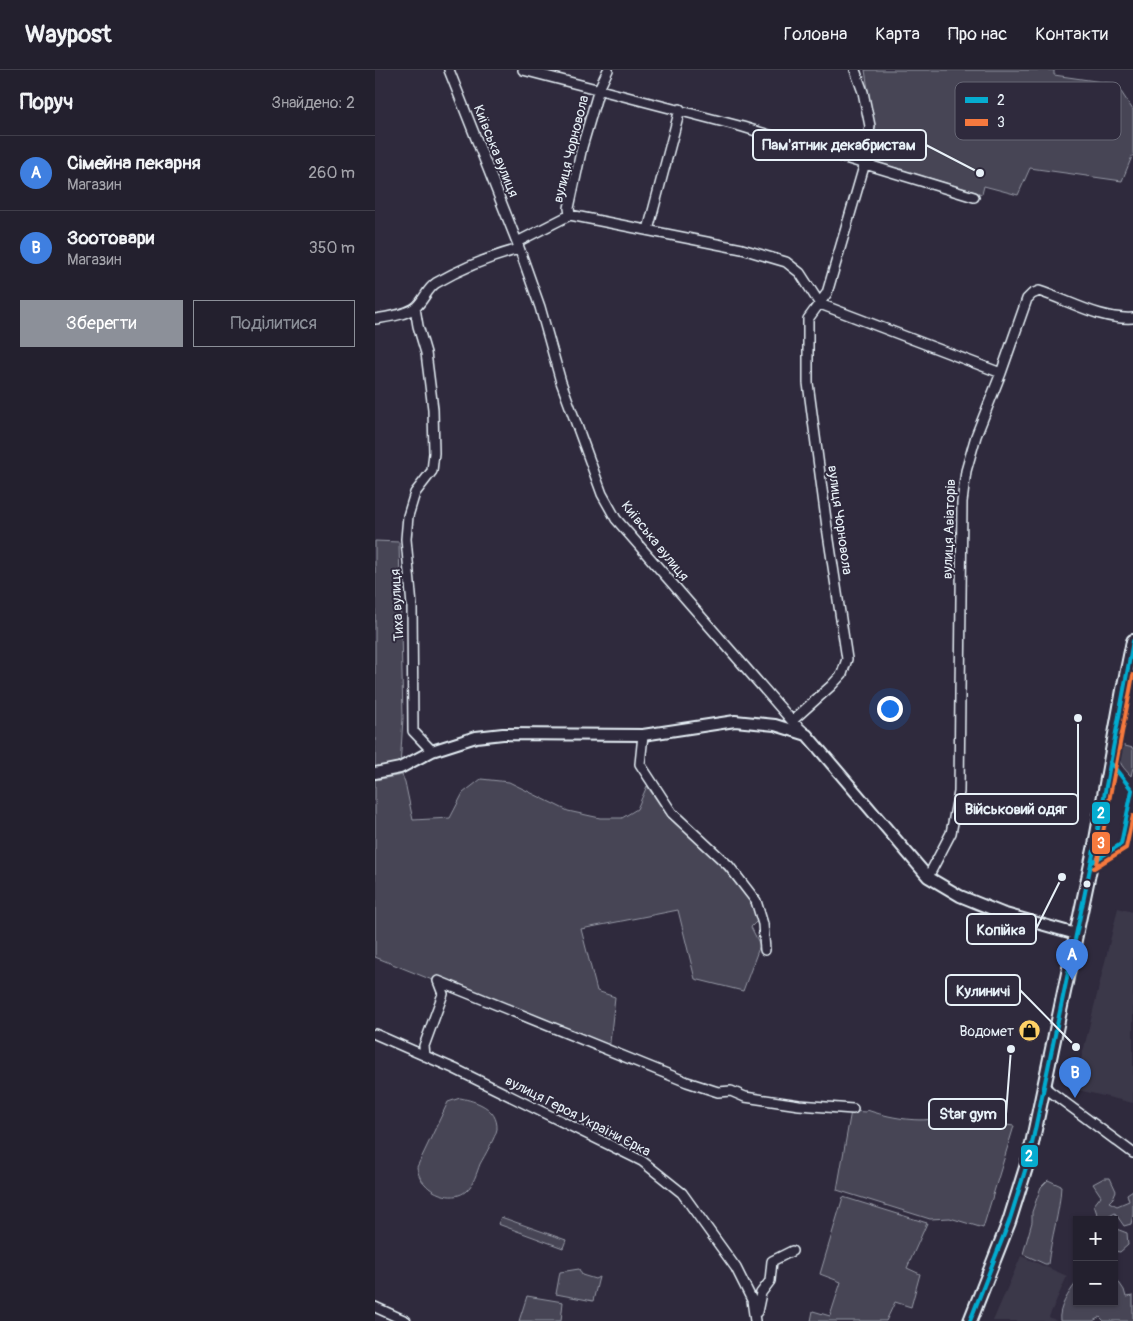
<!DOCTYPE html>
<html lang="uk">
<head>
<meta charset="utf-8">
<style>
	:root { --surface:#23202e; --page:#2b2836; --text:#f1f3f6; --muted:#a3a3aa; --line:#403e4a; --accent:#8c9099 }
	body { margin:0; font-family:Pangolin,sans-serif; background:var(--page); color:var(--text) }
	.controls { position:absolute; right:15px; bottom:15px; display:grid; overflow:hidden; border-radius:0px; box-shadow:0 1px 4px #0004 }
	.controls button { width:45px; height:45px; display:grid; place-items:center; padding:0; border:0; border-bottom:1px solid var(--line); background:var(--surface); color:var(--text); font:25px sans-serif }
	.you { position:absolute; left:514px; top:638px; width:18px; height:18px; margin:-12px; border:4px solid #fff; border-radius:50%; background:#1a73e8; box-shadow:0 0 0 8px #1a73e833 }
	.badge { display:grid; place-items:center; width:32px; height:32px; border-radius:50%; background:var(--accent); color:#fff; font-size:16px; font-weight:700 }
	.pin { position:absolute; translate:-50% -41px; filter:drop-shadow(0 1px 2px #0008) }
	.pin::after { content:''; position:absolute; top:26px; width:18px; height:15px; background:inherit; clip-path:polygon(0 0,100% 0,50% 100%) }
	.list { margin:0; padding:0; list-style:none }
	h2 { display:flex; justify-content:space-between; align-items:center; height:65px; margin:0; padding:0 20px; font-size:21px }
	h2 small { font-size:16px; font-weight:400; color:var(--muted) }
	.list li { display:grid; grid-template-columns:32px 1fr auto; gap:15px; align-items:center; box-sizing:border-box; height:75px; padding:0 20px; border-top:1px solid var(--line) }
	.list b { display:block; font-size:19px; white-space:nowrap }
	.list p { margin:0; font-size:16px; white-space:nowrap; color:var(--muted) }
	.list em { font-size:16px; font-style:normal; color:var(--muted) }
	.actions { display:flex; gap:10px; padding:15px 20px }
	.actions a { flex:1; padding:11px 0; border:1px solid var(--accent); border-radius:0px; text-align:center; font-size:18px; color:var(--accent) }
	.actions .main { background:var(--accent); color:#fff }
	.map { position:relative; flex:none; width:758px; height:1251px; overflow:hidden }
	header { display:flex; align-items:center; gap:30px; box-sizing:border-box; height:70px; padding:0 25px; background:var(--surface); border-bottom:1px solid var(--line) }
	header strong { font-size:24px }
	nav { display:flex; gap:28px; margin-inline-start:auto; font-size:18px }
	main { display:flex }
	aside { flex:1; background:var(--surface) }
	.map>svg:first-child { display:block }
</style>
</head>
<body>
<header>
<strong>Waypost</strong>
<nav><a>Головна</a><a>Карта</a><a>Про нас</a><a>Контакти</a></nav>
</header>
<main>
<aside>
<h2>Поруч<small>Знайдено: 2</small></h2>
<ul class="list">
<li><span class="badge" style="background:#3f7fe0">A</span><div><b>Сімейна пекарня</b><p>Магазин</p></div><em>260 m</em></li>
<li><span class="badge" style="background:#3f7fe0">B</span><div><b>Зоотовари</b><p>Магазин</p></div><em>350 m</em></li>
</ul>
<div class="actions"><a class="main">Зберегти</a><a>Поділитися</a></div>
</aside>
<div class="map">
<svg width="758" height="1251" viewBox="0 0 758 1251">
	<rect width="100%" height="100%" fill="#2f2a3d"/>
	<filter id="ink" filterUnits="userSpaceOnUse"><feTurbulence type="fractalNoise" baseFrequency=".02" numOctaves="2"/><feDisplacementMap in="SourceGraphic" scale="10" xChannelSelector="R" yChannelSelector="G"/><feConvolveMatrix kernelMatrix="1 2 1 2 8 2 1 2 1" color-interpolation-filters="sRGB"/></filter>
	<g filter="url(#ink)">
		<path fill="#3b3749" d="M743,838L758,842V1033L699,1019Z
			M646,1186L692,1206L674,1247L682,1251H618Z"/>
		<path fill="#464455" stroke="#979aa6" d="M490,0H679V5L741,14L758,40V84L747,111L655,98L643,125L609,116L607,124L498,91L501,70Z
			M0,471L24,472L28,648L25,698L0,703Z
			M746,675L758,678V697L756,706C746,695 741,691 746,675Z
			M27,705L30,712L38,750L75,748L88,723L106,709L134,712L193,741L225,748H247L262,739L272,716L291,744L347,797L377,834L382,851L376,857L385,875L368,921L320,909L303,840L206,859L222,921L240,927L234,981L0,887V710Z
			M85,1028C101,1031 123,1038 122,1059C121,1066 109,1087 105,1094C102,1102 98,1116 91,1121C80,1131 59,1125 50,1114C45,1109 43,1104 42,1097L73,1032Z
			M492,1040C512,1047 546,1054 566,1047L639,1056L608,1158L575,1148L555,1149L462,1120L476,1041L491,1042Z
			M729,1108H735L741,1121L738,1128L734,1132L742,1136L754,1131L752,1124L758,1120V1144L756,1154L749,1156L740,1143L729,1149L722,1144L719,1135L726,1126L718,1114Z
			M673,1110L686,1116C685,1142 676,1168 673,1194H670L648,1184L657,1152V1142L666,1117Z
			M468,1127L552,1153L532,1198L545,1204L536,1237L520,1232L511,1251H436L438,1241L455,1246L466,1212L445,1204Z
			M126,1147L191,1170L188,1178L123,1154Z
			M739,1158L752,1163L753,1175L745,1182L739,1181Z
			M204,1199L207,1205L220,1209L224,1207L218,1231L181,1224L185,1202Z
			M739,1205L749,1220L751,1227L758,1226V1251H729L725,1247L718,1251H685C683,1238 694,1222 702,1212V1232H739Z
			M152,1226L188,1232L186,1251H144Z"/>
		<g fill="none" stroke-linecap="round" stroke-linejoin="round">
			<defs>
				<path id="minor" d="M74,0L142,172L165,237L186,312L227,424L241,449L417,651L431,664
					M148,0L368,57L599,127
					M195,145L194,138L207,77L224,19L233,0
					M273,160L305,39
					M142,172L195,145L367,179L411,192L425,203L445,234L626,303
					M40,238L43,256L51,283L58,339L59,383L57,401L40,423L33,446L31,469L37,536L38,661L57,681
					M0,249C12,247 31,245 41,237C49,230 52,219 61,213C87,198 115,187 144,179
					M417,651L456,616L467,604L472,589L452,457L433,313V249L452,223L490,93L495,56L488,22L480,0
					M268,665L265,694L297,743L354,796L381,831L388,854L390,880
					M553,807L576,763L584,722L587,432L591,401L601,366L626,303L652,229L657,224L664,221C695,231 725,250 758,248
					M0,964L80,999L267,1091L307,1123L361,1198L377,1230L380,1251
					M50,986L49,976L68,924L63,911L312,1012L343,1022L356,1021L370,1027L424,1035L478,1039
					M669,1017L758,1083
					M0,1237L31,1251
					M382,1242L386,1223L395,1211L397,1191L417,1181"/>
				<path id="tertiary" d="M0,703L25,698L57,681L101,667L128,664L268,665L360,651L400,655L432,665L553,807L585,826L627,843L701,864"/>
				<path id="secondary" d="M595,1251L634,1152L654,1088L720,775L748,620L758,571"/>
			</defs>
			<use href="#minor" stroke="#e8f1f8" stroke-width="12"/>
			<use href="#tertiary" stroke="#e8f1f8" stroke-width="14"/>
			<use href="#secondary" stroke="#e8f1f8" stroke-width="16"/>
			<use href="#minor" stroke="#2f2a3d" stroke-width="9"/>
			<use href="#tertiary" stroke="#2f2a3d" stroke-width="10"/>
			<use href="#secondary" stroke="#2f2a3d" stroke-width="12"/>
			<defs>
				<path id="bus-1" d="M716,793L746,774L757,720L735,692
					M595,1251L634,1152L654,1088L720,775L758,571"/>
				<path id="bus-2" d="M722,794L758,605
					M719,798L751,778L758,746"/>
			</defs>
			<use href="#bus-1" stroke="#2f2a3d" stroke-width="8"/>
			<use href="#bus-2" stroke="#2f2a3d" stroke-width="8"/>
			<use href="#bus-1" stroke="#06acd0" stroke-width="4"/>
			<use href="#bus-2" stroke="#f6793e" stroke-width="4"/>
		</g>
	</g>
	<defs>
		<symbol id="shop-disc" viewBox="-11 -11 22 22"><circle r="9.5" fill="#ffd166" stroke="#2f2a3d"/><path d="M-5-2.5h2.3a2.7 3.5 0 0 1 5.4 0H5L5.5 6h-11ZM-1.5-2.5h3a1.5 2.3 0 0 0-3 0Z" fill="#111"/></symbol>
	</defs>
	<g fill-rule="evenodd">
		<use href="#shop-disc" x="642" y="948" width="25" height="25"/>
	</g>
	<circle fill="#e8f1f8" stroke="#2f2a3d" stroke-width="2" cx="712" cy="814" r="4.5"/>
	<g text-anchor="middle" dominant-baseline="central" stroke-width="4" stroke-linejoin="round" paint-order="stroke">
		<g font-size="14" fill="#e8f1f8" stroke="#2f2a3d">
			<text transform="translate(196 79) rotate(-76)">вулиця Чорновола</text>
			<text transform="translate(121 81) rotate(68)">Київська вулиця</text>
			<text transform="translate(465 450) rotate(82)">вулиця Чорновола</text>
			<text transform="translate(574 459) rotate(-88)">вулиця Авіаторів</text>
			<text transform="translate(280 471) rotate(51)">Київська вулиця</text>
			<text transform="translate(22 535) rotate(-93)">Тиха вулиця</text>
			<text transform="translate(203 1046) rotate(27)">вулиця Героя України Єрка</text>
		</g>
		<g font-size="14" fill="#e8f1f8" stroke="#2f2a3d" text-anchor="end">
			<text x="639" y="961">Водомет</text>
		</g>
	</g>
	<rect x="580" y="12" width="166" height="58" rx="8" fill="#2f2a3d" stroke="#666675" stroke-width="1"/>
	<rect x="590" y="27" width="23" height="6" fill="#06acd0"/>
	<rect x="590" y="49" width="23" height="7" fill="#f6793e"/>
	<g font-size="14" fill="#e8f1f8">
		<text x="622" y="35">2</text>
		<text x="622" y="57">3</text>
	</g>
	<path fill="none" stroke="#e8f1f8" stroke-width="2" d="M605 103L551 75M703 648L703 739M687 807L661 859M701 977L645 920M636 979L631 1044"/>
	<g fill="#e8f1f8" stroke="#2f2a3d" stroke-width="2">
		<circle cx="605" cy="103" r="5"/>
		<circle cx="703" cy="648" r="5"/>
		<circle cx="687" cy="807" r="5"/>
		<circle cx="701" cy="977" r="5"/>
		<circle cx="636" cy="979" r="5"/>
	</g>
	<g fill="#2f2a3d" stroke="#e8f1f8" stroke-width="2">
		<rect x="378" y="60" width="173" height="30" rx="5"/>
		<rect x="580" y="724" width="123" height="30" rx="5"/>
		<rect x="592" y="844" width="69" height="30" rx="5"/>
		<rect x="571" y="905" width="74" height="30" rx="5"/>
		<rect x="554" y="1029" width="77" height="30" rx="5"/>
	</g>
	<g font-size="15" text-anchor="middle" font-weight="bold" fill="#e8f1f8">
		<text x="464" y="80">Пам'ятник декабристам</text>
		<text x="641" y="744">Військовий одяг</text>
		<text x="626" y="865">Копійка</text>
		<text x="608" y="926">Кулиничі</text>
		<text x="593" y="1049">Star gym</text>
	</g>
	<g stroke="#2f2a3d" stroke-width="2">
		<rect x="716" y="731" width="20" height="24" rx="5" fill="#06acd0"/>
		<rect x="716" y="761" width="20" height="24" rx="5" fill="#f6793e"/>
		<rect x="645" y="1074" width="19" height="24" rx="5" fill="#06acd0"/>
	</g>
	<g font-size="14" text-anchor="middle" font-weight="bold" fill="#fff">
		<text x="726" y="748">2</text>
		<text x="726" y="778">3</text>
		<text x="654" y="1091">2</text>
	</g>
</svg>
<div class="controls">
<button>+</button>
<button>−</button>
</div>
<div class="you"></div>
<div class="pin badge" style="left:697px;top:910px;background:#3f7fe0">A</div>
<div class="pin badge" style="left:700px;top:1028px;background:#3f7fe0">B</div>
</div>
</main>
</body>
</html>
